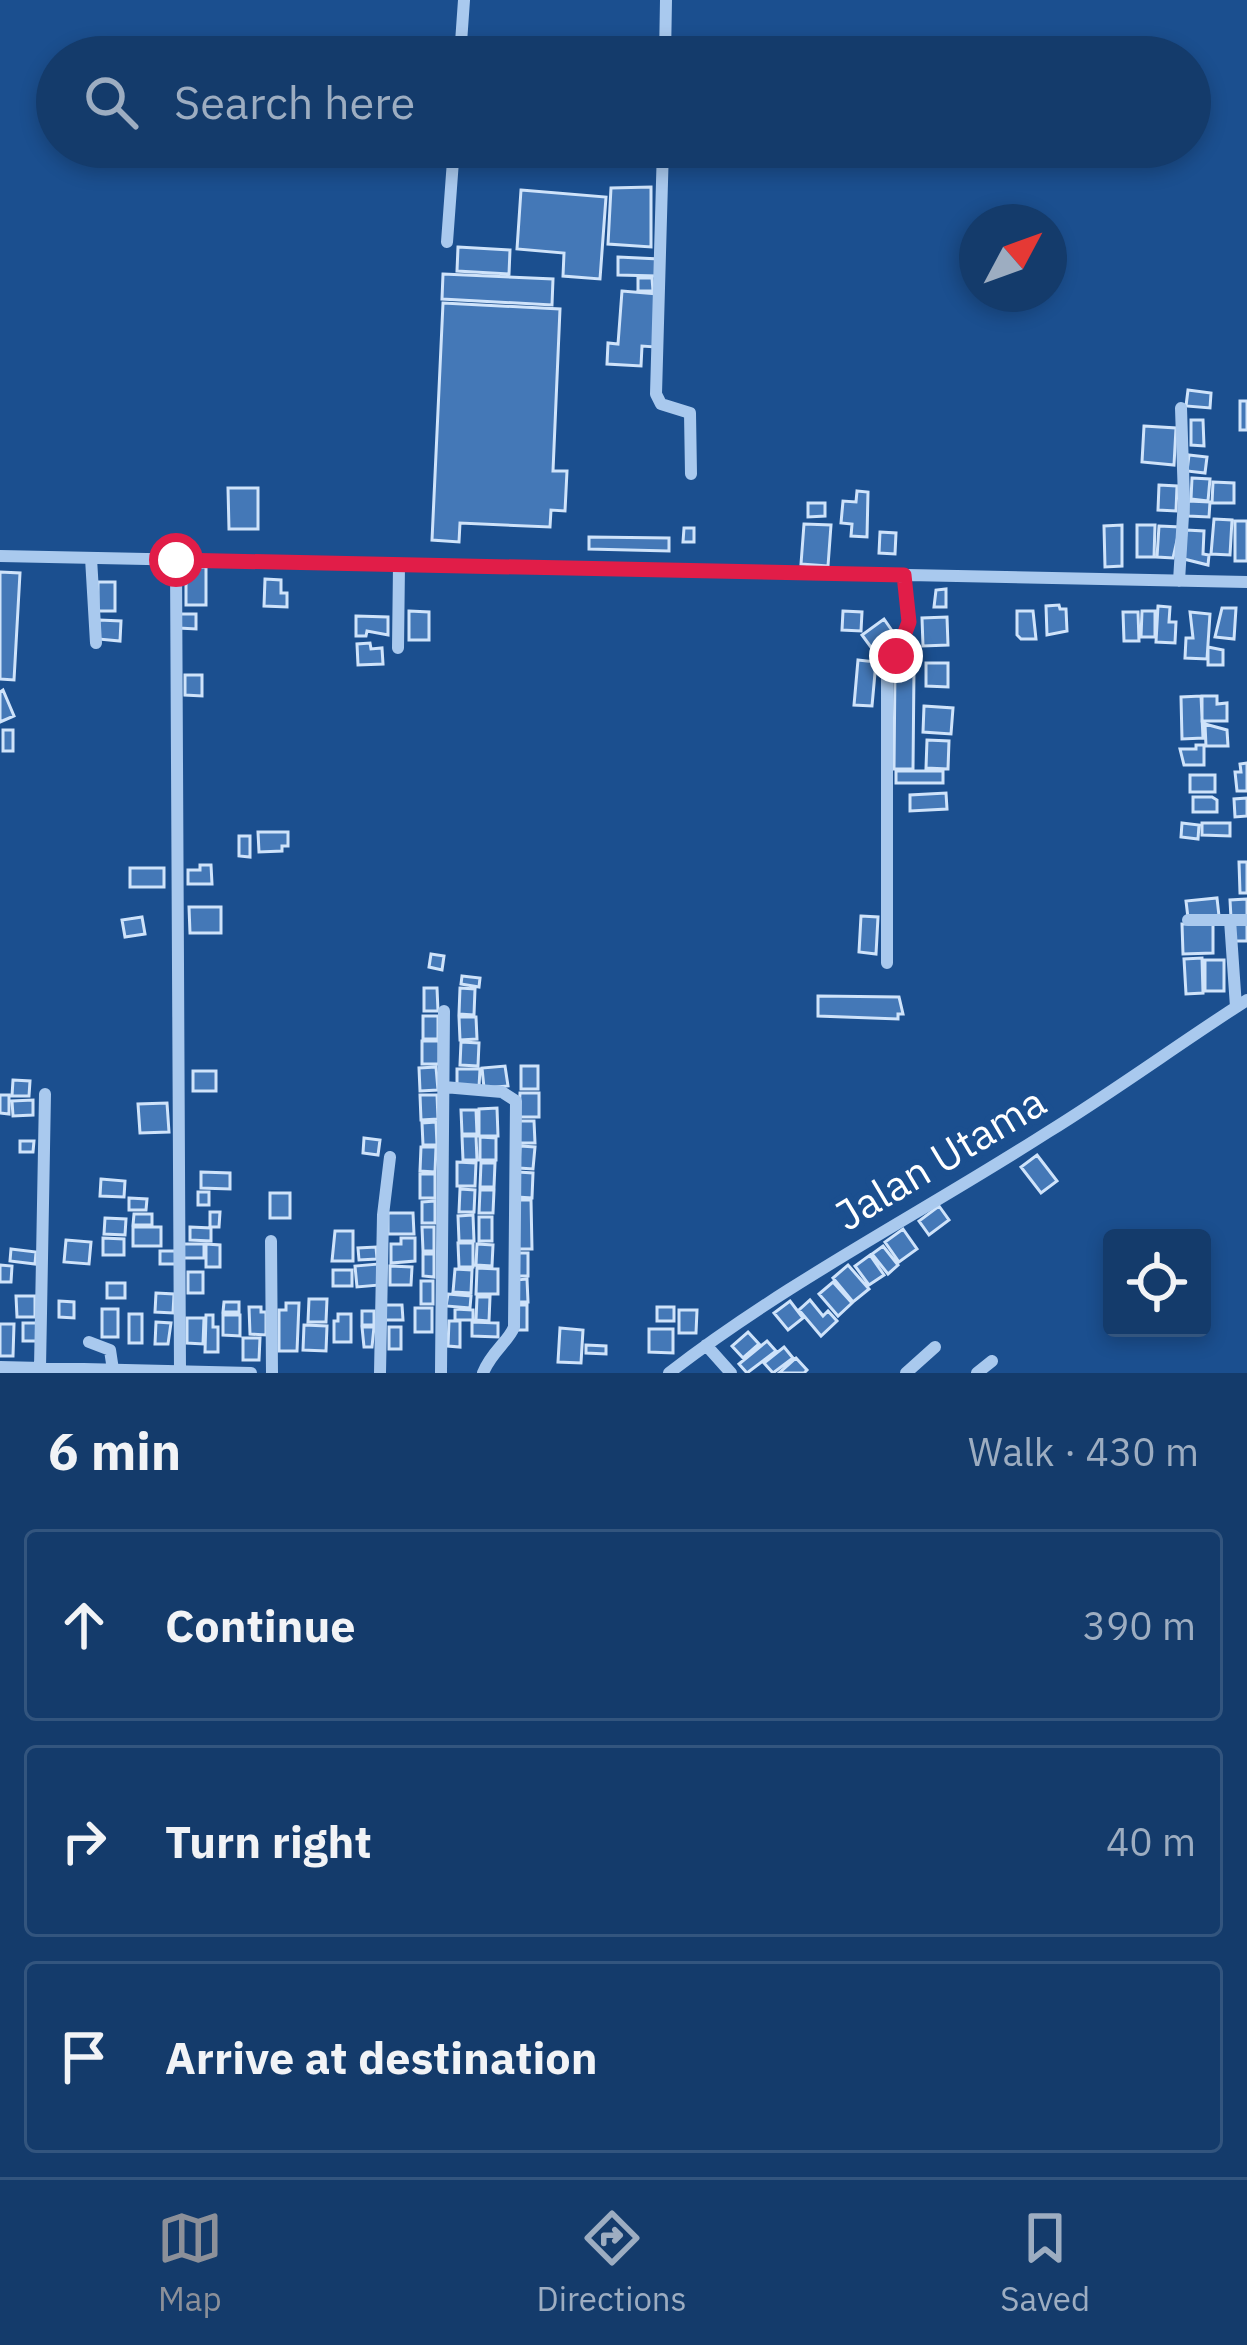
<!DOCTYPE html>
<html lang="en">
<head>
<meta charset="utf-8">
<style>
	:root { --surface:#143b6b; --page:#214673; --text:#f1f3f6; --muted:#9dadc1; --line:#33557e; --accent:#8c9099 }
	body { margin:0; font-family:"IBM Plex Sans",sans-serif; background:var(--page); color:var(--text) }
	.controls { position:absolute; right:36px; bottom:36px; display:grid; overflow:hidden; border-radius:12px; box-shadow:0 6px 18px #0003 }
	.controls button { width:108px; height:108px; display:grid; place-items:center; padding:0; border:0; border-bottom:3px solid var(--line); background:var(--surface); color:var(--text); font:60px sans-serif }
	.compass { position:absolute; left:959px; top:204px; width:108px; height:108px; border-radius:50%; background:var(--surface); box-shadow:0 6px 18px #0003; rotate:49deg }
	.stop { position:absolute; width:36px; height:36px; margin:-27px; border:9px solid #e11d48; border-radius:50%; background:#fff }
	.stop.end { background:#e11d48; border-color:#fff; box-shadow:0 3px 12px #0008 }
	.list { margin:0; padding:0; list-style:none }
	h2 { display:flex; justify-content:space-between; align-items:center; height:156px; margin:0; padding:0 48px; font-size:51px }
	h2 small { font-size:39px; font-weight:400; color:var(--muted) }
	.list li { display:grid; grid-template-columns:78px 1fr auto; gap:36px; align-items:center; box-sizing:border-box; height:192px; margin:0 24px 24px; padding:0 24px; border:3px solid var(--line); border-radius:12px }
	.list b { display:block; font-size:45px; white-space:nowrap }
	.list em { font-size:39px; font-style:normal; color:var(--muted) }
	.icon { flex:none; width:66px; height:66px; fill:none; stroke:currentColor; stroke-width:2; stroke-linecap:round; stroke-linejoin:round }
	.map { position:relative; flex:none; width:1247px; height:1373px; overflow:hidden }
	.search { position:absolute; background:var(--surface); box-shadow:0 6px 18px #0003; left:36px; right:36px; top:36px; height:132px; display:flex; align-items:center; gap:30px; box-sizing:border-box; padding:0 42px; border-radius:66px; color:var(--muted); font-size:45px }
	.sheet { height:804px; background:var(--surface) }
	nav { display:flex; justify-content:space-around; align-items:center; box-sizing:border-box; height:168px; border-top:3px solid var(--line); background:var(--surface); font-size:33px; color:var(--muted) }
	nav a { display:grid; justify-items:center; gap:6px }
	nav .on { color:var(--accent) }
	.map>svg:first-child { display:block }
</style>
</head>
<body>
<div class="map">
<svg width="1247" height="1373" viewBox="0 0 1247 1373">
	<rect width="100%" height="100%" fill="#1b4f8f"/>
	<path fill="#4478b7" stroke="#cfe3fa" stroke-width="3" d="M651,187V247L608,244L611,188Z
		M521,190L606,197L600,279L563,276L564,253L517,249Z
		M458,247L510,250L509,274L457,271Z
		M618,257L659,259L658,276L618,275Z
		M443,274L553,279L552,305L442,299Z
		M638,278H652L653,291H638Z
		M622,291L658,294L655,347L642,346L641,366L607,364L608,343L618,344Z
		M443,303L560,309L553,471H567L565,511L551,510L550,527L460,523L459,542L432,540Z
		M1188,390L1211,393L1210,408L1186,406Z
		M1240,401H1247V430H1240Z
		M1191,420H1203L1204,446L1191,445Z
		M1144,426L1176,428L1174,465L1142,462Z
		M1189,455L1207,457L1205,473L1187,471Z
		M1192,478L1210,479L1208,501L1191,499Z
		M1213,482L1234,483V503H1212Z
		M1159,485L1177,486L1176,511L1158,510Z
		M228,488H258V529H229Z
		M857,491L868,492L867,537L851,536L852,524L841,523L843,501L856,502Z
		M1188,501L1210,502L1209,517L1188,516Z
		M808,503H825V516L808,517Z
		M1214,519L1232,520L1230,555L1211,554Z
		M1235,521H1247V561H1235Z
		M804,524L831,525L828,566L801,564Z
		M1122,525V566L1105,567L1104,526Z
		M1137,525H1155L1154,557H1137Z
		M1159,526L1180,527L1173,558L1157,557Z
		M684,528H694V542H683Z
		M1186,530L1204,531L1203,554L1209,555L1208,565L1184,559Z
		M880,532L896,533L895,554L879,553Z
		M589,537L669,538V551L589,549Z
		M186,567H206V605H186Z
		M0,572L20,573L14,680L0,679Z
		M265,579L281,580V593H287V607L264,606Z
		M98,582H115V611H98Z
		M946,589V607H934L936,590Z
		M1059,605L1060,609H1066L1067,631L1047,635L1046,606Z
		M1158,606L1170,607L1169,622H1176L1175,643L1156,642Z
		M1222,608H1236L1234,639L1215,637Z
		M409,611L429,612V640H409Z
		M843,611L862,612L861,631L842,630Z
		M1017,611H1033L1036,639H1021L1017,635Z
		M1142,611H1155V637H1141Z
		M1123,612H1138L1139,641H1124Z
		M1190,612L1210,614L1207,659L1185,658L1186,638H1193Z
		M179,614H196V629L179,628Z
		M356,616L388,617V635L367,631L366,636H356Z
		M947,617L948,645L923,646L922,618Z
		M884,619L895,635L873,650L862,635Z
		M99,620L121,621L120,641L98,639Z
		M370,643L371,649L382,648L383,664L358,665L357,644Z
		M1208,647L1223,650V665H1208Z
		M858,660L876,662L872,706L854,705Z
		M926,663H948V687L926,686Z
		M895,668L914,669L913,769H894Z
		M185,675H202V696L185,695Z
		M3,690L14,716L0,722V692Z
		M1201,696L1203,738L1182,739L1181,697Z
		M1202,696H1217V704L1227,703V721H1202Z
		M924,706L953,708L951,734L923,732Z
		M1205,724L1227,730L1228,746H1206Z
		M3,730H13V751H3Z
		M927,740L949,741L948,769L926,768Z
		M1196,745H1204V765H1184L1180,749H1196Z
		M1247,763V791H1237L1235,772H1241L1240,764Z
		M896,771H943V783H896Z
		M1190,775H1215V792H1190Z
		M946,793L947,809L910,811V795Z
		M1193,797H1212L1217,800V812H1193Z
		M1247,798V816L1235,817L1234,799Z
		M1182,823L1199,825L1198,839L1181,837Z
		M1202,823H1230V836L1202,835Z
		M258,832H288V846H282V851L259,852Z
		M239,836H250V857L239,856Z
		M1239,862H1247V893H1240Z
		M200,865H211L212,884H188V870H200Z
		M130,868H164V887H130Z
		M1217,898L1219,916L1188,918L1186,901Z
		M1247,899V917L1231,918L1230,900Z
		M189,907H221V933H190Z
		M861,916L878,917L876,954L859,952Z
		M142,917L145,934L125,937L122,920Z
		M1234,923H1247V941H1234Z
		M1182,924H1213V953L1183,954Z
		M431,954L444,956L442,970L429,967Z
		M1202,958L1203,993L1186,994L1184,959Z
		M1205,960H1224V991H1205Z
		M462,976L480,978L479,987L461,984Z
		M424,988H437L438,1011H424Z
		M460,988L475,989L474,1015L459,1014Z
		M818,996L899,997L903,1014H898V1019L818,1016Z
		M423,1016H438V1039H423Z
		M459,1017H476L477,1039L460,1040Z
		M422,1041H439V1064H422Z
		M461,1042L479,1043L478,1066L460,1065Z
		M505,1066L508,1086L484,1088L482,1068Z
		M521,1066H538V1089H521Z
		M436,1067L438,1090L420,1091L419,1068Z
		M457,1069H480L479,1087L457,1086Z
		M193,1071H216V1091H193Z
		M13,1080L30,1081L29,1096H12Z
		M520,1093H539V1117H519Z
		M0,1095H9V1114L0,1113Z
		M420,1095H437L438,1119L421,1120Z
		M33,1100V1115L13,1116L12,1101Z
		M167,1103L169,1132L140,1133L138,1104Z
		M497,1108L498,1136H479V1109Z
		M461,1110H476L477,1134H462Z
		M519,1121H534L535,1143H519Z
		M436,1122L437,1145H423L422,1123Z
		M462,1136H476L477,1160H463Z
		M480,1137L496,1138V1160H480Z
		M364,1138L380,1140L378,1155L363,1153Z
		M20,1141H34L33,1152H20Z
		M520,1146L535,1147L533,1169L519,1168Z
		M421,1147H436L435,1172L420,1171Z
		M1037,1155L1057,1181L1041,1193L1021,1167Z
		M457,1162L476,1163L475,1186H457Z
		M481,1163H495L494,1187H480Z
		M201,1172L230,1173V1189L201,1188Z
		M518,1172L533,1173L532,1198L517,1197Z
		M420,1174H435V1198H420Z
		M101,1179L125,1181L124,1197L100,1196Z
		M460,1189L475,1190L474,1212H459Z
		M480,1190H494L493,1213H479Z
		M198,1192H209V1205H198Z
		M270,1193H290V1218H270Z
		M129,1198L147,1199L146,1210H129Z
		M516,1200H531L532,1249H517Z
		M435,1201V1223H422V1202Z
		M939,1206L949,1220L929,1235L919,1221Z
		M210,1212H220L219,1227H210Z
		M388,1213H413L414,1234H388Z
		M134,1214H152V1225H133Z
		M473,1215L474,1241H459L458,1216Z
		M479,1217H492V1241H479Z
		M105,1218L126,1219L125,1235L104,1234Z
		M133,1227H161V1246H133Z
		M190,1227L211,1228V1241L190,1240Z
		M422,1227H434V1251H423Z
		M903,1229L917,1249L899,1262L885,1242Z
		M335,1231H353V1261H332Z
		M103,1238L124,1239V1255H103Z
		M401,1238H415V1261L391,1263V1244H401Z
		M66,1240L91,1242L89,1264L64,1262Z
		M458,1243H473V1267H459Z
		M183,1244H204V1258H183Z
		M206,1244L220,1245V1267H206Z
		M477,1244L493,1245L492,1266L476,1265Z
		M883,1246L898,1265L888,1274L872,1254Z
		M376,1247L377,1259L359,1260L358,1248Z
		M11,1249L36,1252L35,1264L10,1261Z
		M160,1251H176V1264H160Z
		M517,1253H528V1276H517Z
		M423,1254H434V1277L423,1276Z
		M870,1255L884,1275L869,1285L855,1266Z
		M378,1264L380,1285L357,1287L355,1266Z
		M0,1265L12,1266L11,1282H0Z
		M848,1265L869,1289L853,1302L833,1278Z
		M390,1266L412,1267L411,1285H390Z
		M477,1268L498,1269V1294H476Z
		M455,1269L472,1270L471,1293L453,1292Z
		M333,1270H352V1286H333Z
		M188,1272H203V1293H188Z
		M527,1279L528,1302H516L515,1280Z
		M421,1281H433V1304H421Z
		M833,1282L852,1303L838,1316L819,1294Z
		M107,1283H125V1298H107Z
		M156,1293L174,1294L173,1313L155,1312Z
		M448,1294L471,1296L470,1308L446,1306Z
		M16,1296H35V1317H17Z
		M477,1297H490L489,1321L476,1320Z
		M309,1299H327L326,1322H308Z
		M810,1300L823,1316L828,1311L837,1321L821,1336L799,1310Z
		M59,1301L74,1302V1318L59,1317Z
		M790,1301L803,1318L788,1330L774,1313Z
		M224,1302H239V1312H223Z
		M286,1303H299L297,1351H279V1310H286Z
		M382,1305H402L403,1320H382Z
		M517,1305H527V1330H516Z
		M249,1307H261V1312H266V1335L250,1334Z
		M657,1307H674V1321H657Z
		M415,1308H432V1332H415Z
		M102,1309H118V1337H102Z
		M455,1309L473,1310V1320H455Z
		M679,1310H697L696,1333H679Z
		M362,1311H374V1325H362Z
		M129,1314H142V1343H129Z
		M338,1314H351V1342H334V1321H338Z
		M206,1315H213V1327H218V1352H205Z
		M223,1315H240V1336L223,1335Z
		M187,1318H204L203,1344L187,1343Z
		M449,1321H460V1347L448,1346Z
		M156,1322L171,1323L168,1344H155Z
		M472,1322L498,1323V1337L472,1336Z
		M23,1323H38V1341H23Z
		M0,1324H14L13,1356H0Z
		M304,1325L327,1326L326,1351L303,1350Z
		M362,1327H374L372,1347H364Z
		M389,1327H401V1349H389Z
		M560,1328L583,1330L581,1363L558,1362Z
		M649,1329H673V1353L649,1352Z
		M748,1332L759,1344L743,1358L732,1346Z
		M243,1338H260L259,1360H243Z
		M767,1341L776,1351L747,1373L739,1364Z
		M586,1345L606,1346V1354L586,1353Z
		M784,1347L793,1358L773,1373L764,1363Z
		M796,1358L807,1370L804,1373H779Z"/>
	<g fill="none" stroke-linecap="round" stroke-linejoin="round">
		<path stroke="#a9c9ee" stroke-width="12" d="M460,57L464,0
			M665,57L666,0
			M663,147L656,394L661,404L690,413L691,474
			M447,242L454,147
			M0,556L1247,582
			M91,558L96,643
			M176,560L180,1370
			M1179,581L1184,499L1181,408
			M398,648L399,565
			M1188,920H1247
			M1230,920L1236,1007
			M887,963V672L909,622L904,575
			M444,1087L502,1092L516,1101L514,1327C509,1341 491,1352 483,1373
			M271,1241L272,1373
			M89,1342L110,1350L113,1370
			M706,1345L731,1373
			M0,1367L251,1373
			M40,1368L45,1094
			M380,1373L383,1215L390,1157
			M441,1373L444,1011
			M669,1373C788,1281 922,1213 1048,1132C1116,1090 1180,1043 1247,1000
			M906,1373L935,1347
			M977,1373L992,1361"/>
	</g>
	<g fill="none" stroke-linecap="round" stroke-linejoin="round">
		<path stroke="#e11d48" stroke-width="15" d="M176,560L904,575L909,622L896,656"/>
	</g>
	<g text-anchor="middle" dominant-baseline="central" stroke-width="12" stroke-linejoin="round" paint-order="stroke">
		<g font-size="42" fill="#fff" stroke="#1b4f8f">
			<text transform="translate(940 1158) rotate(-31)">Jalan Utama</text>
		</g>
	</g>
</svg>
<div class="controls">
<button><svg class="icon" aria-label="locate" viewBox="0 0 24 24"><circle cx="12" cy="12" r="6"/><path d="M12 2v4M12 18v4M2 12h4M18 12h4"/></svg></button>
</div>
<svg class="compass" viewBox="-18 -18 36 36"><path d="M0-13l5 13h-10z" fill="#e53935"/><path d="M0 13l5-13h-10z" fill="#9dadc1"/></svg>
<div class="stop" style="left:176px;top:560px"></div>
<div class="stop end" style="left:896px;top:656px"></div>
<div class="search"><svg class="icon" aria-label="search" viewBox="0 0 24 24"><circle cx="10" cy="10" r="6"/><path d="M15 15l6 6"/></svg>Search here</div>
</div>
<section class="sheet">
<h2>6 min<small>Walk · 430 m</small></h2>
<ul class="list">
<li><svg class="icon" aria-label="ahead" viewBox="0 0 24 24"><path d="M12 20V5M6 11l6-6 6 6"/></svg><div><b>Continue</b></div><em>390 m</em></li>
<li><svg class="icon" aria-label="right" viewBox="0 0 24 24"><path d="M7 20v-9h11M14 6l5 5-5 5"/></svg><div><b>Turn right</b></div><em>40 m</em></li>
<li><svg class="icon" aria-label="arrive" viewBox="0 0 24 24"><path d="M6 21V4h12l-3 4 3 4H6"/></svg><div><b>Arrive at destination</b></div></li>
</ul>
</section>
<nav>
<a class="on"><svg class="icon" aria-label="map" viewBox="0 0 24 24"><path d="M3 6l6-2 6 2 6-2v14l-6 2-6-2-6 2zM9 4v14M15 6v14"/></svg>Map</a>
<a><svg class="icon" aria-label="directions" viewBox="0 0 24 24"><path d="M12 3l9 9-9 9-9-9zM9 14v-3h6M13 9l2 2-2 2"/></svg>Directions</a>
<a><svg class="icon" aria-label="saved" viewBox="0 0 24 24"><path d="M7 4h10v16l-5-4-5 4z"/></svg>Saved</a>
</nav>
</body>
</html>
